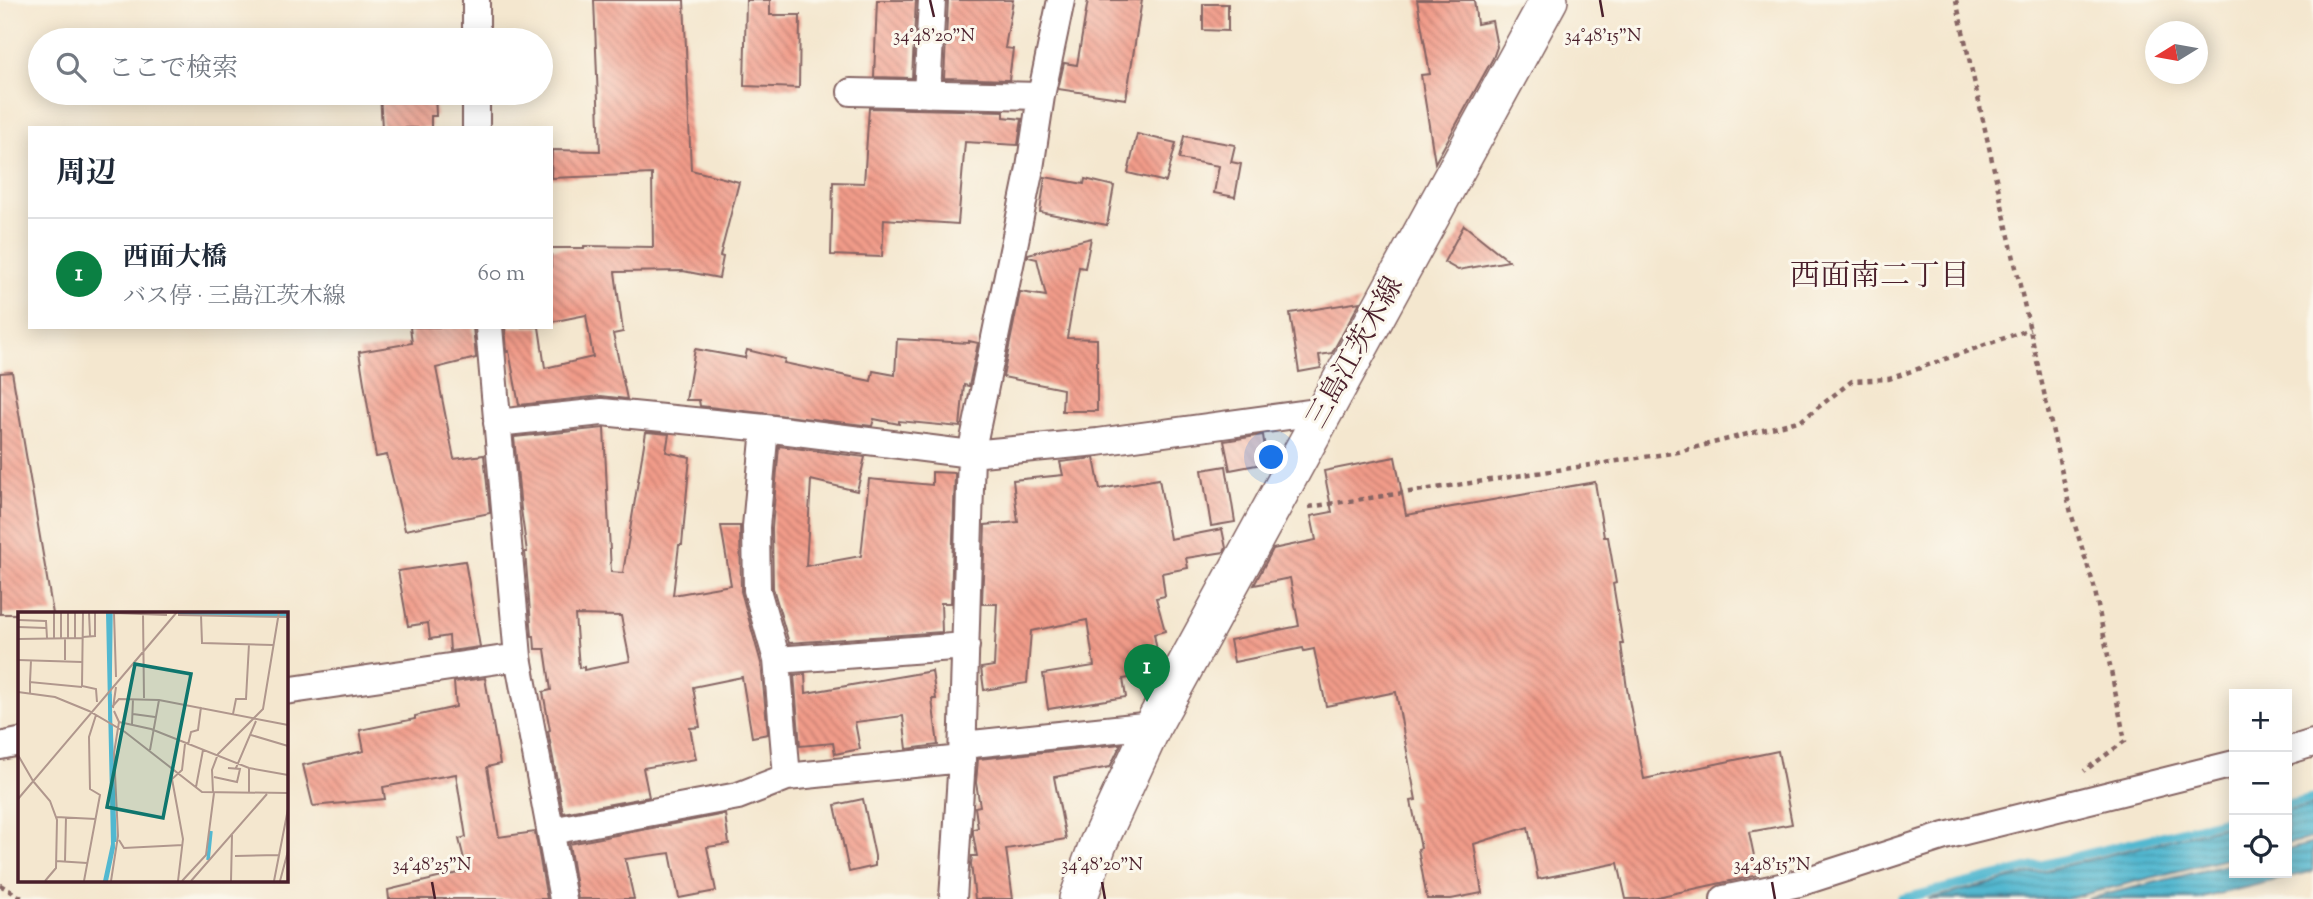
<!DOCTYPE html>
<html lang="ja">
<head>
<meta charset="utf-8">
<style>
	:root { --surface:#fff; --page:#f2f2f3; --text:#1f2937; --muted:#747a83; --line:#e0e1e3; --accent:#0b8043 }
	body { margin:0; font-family:"Sorts Mill Goudy","Noto Serif JP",serif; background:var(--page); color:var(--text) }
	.controls { position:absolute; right:21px; bottom:21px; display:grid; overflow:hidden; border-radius:0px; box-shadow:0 4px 18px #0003 }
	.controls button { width:63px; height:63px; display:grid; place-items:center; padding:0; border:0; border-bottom:2px solid var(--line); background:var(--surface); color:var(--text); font:35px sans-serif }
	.compass { position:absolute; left:2145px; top:21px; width:63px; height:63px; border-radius:50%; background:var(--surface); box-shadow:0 4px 18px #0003; rotate:259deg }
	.you { position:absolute; left:1272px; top:458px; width:24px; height:24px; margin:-18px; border:5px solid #fff; border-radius:50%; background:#1a73e8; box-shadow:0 0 0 10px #1a73e833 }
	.badge { display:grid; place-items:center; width:46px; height:46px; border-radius:50%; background:var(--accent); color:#fff; font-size:23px; font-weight:700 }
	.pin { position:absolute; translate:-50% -58px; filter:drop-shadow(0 2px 4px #0008) }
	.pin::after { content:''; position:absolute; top:37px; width:24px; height:21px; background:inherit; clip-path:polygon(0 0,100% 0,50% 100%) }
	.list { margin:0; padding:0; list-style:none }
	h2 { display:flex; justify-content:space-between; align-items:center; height:91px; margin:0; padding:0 28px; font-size:30px }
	h2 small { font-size:23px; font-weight:400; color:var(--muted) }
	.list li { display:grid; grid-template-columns:46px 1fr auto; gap:21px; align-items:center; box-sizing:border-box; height:112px; padding:0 28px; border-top:2px solid var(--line) }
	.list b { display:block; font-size:26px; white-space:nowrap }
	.list p { margin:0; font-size:23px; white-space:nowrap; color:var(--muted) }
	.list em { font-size:23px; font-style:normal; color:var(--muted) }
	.icon { flex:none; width:38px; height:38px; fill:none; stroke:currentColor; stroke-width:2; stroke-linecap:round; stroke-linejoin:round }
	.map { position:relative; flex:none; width:2313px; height:899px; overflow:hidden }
	.search { position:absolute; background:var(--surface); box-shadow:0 4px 18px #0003; left:28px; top:28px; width:525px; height:77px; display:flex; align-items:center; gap:18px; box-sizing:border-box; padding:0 24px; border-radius:38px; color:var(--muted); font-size:26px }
	.panel { position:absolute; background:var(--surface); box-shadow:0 4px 18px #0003; left:28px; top:126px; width:525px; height:203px; border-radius:0px }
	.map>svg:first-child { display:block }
</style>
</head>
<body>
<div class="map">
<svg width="2313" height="899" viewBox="0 0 2313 899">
	<defs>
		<pattern id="water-rules" width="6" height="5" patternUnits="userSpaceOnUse" patternTransform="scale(1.75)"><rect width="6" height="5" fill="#52b8d0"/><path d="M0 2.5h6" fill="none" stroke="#4695a9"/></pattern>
		<pattern id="building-back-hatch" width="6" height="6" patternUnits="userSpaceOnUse" patternTransform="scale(1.75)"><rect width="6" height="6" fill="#f19b89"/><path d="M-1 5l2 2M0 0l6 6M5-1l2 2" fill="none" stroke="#c57e70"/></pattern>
	</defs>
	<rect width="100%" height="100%" fill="#fbf7ec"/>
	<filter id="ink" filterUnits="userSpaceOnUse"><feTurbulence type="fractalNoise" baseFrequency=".0143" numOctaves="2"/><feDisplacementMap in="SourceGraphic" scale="14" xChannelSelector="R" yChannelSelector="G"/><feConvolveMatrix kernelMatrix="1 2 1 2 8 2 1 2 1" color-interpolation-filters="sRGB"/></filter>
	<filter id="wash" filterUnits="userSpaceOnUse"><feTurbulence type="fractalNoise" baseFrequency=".00686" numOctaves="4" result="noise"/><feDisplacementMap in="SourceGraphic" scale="28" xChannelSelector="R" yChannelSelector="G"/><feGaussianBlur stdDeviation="1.57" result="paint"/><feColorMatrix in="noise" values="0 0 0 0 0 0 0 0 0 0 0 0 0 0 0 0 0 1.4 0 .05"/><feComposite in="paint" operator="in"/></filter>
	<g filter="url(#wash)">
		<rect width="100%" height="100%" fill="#f4e7cf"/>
		<path fill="url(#water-rules)" stroke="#4e6c7e" stroke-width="2" d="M2313,805V838L2287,844V811Z
			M2234,824V857L2066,899H1928Z
			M2313,843V871L2198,899H2087L2234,863V873H2287V850Z"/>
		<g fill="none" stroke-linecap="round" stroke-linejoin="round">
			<path stroke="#52b8d0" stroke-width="9" d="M2287,805L2313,799
				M1901,899L2234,818"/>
		</g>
		<g id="blocks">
			<path fill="url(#building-back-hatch)" fill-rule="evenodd" d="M594,0H684L691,170L739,182L720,256L723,257L719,278L683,271L615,272L623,332L613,334L627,399L601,396L519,405L509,351L507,352L505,327H539L545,368L593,357L586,315L551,322V248H584V246L653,247L652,174L551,178L552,150L600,151Z
				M746,0H770V15H800L799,88L744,86Z
				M877,0H916L912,78L874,77Z
				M948,0H1013L1005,48L1013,49L1009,80L944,78Z
				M1088,0H1142L1126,99L1058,89L1064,63L1077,65Z
				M1417,0H1474L1477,24L1492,21L1497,47L1493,58L1435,163L1421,75L1430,74Z
				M1203,4H1228V31L1203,30Z
				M380,93H435L436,116H431V128H382Z
				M869,108L1004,111V117L1022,119L1018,145L965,142L958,224L884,219L882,257L831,255L833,182L864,183Z
				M1137,134L1176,143L1166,182L1128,173Z
				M1184,136L1235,145L1231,162L1241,164L1235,197L1214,193L1219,166L1179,159Z
				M1045,177L1084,184L1085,179L1114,186L1107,225L1040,212Z
				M1464,225L1509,261L1458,270L1444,262Z
				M1091,238L1085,268L1079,267L1067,338L1097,339V411H1062L1063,389L1003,377L1020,292L1046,296L1037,259L1028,257V254Z
				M1360,302L1332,353L1319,355L1321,368L1299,372L1290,313Z
				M410,327H473L476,358L436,368L454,459L484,455L490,513L405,530L387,455L376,457L359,352L412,343Z
				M897,339L969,343V341L978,343L969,386L964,385L960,427L899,421V424L874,419L872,426L700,406L699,400H686L695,349L745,358L747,350L785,359L784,363L871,381L873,371L895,375Z
				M12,372L53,614H0V373Z
				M604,428L611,572L623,573L646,432L669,434L666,452L690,457L682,545H679L673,595L731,585L721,526H740L741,591L761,663L768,734L752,737L742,677L693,687L700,727L690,728L696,759L643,768L649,797L563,813L548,731L550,730L543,692L551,690L545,649H535L534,636H532L525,552H527L521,509L514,437ZM575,615L621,616L630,661L584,670V667L579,668Z
				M1263,435L1267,463L1230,470L1224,441Z
				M779,446L865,457L857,491L811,480L806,566L861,556L869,479L932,485V472L955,473L951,603H941L942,632L789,643L773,588L772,528Z
				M1395,457L1406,515L1595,482L1604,537H1608L1616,583L1613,584L1623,644H1621L1627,689L1644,779L1778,751L1792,824L1749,832L1758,875L1648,899H1626L1618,863L1538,879L1528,827L1474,844L1482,893L1451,899H1427L1418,849L1421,848L1411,801L1416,800L1396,692L1326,706L1314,649L1304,651L1303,648L1234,662L1230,640L1299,626L1290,578L1254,585L1273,549L1316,540L1311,516L1332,512L1324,471Z
				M1094,458L1100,489L1159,479L1170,539L1222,529L1226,548L1224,552L1186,558L1188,568L1162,573L1165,596L1156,598L1165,631L1154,634L1160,668L1157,673L1123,679L1126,697L1048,709L1043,674L1094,666L1087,620L1031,631L1027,683L984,690L981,668L994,666L997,604H982L985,525L1018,522L1013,480L1063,475L1060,462Z
				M1226,466L1235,522L1211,526L1202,470Z
				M465,561L480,647L450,651L449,636L430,639L428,623L408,626L398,571Z
				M932,671L936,699H932L938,745L907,749L903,716L855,722L860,749L835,754L833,743L800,746L794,675L805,674L806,693Z
				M485,678L500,764L487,767L499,837L535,832L547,899H389L388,890L467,871L459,839L466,837L456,774L383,787L385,799L313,806L303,765L364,751L360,730L415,719V716L456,707L454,682Z
				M1121,744L1110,767L1054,777L1066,839L1006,849L1013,899H975L971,864L972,856H977L973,834V829L978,828L975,807L980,806L976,783L978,759Z
				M863,799L875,856V866L849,872L835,805Z
				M725,814L729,844L707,847L716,891L679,898L670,853L625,859L634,899H578L569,844Z"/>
		</g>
	</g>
	<g filter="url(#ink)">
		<use href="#blocks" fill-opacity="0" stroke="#866564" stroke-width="2"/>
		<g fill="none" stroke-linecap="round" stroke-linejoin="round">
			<defs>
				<path id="street" d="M476,0V40
					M851,92L1041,96
					M476,93V128
					M927,94L932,0
					M489,327L518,657L563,899
					M497,423L602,412L765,428L971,454L1098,442L1324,411
					M765,428L756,527L757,590L777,660L787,777
					M777,660L966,646
					M285,691L518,657
					M963,745L1153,725
					M0,746L19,742
					M2287,751L2313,743
					M551,831L738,796L787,777L962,759
					M953,899L962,759L971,454L1030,168L1041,96L1061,0
					M1724,899L1799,883L1945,836L2234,764"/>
				<path id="secondary" d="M1078,899L1098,844L1153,725L1549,0"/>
			</defs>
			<use href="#street" stroke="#866564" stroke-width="30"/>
			<use href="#secondary" stroke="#866564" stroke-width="40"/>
			<path stroke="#866564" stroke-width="4.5" stroke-dasharray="5 5" stroke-linecap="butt" d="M1956,0L2071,513L2094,586L2125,741L2084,771
				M1309,507L1678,452L1802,420L1852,381L1889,379L2030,329
				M0,885L24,899"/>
			<use href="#street" stroke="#fff" stroke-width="26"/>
			<use href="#secondary" stroke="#fff" stroke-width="37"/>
		</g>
	</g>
	<path fill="none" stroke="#4a1f2b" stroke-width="2.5" d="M930,0L934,17M1600,0L1603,17M432,882L435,899M1102,882L1105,899M1772,882L1775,899"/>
	<g text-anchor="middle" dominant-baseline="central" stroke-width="6" stroke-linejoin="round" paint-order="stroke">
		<g font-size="28" fill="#4a1f2b" stroke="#fbf7ec">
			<text transform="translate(1356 353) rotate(-61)">三島江茨木線</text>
		</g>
		<g font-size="30" fill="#4a1f2b" stroke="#fbf7ec">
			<text x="1880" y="277">西面南二丁目</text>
		</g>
	</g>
	<g transform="translate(18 612)">
		<rect width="270" height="270" fill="#f4e7cf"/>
		<path d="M88,0H92L97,236L90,269H85L93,232Z" fill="#52b8d0"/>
		<path fill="none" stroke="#52b8d0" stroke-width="3.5" d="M160,1L270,3M92,76L93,0M92,82V108M93,113L97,230M190,248L193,219"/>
		<path fill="none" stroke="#b0978d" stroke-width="2" d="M36,0V26M43,0V26M50,0V26M57,0V26M65,0L64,74L78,77L79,90M71,0L72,24M125,2L126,86M160,3L270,5M183,3L184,31L255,33M0,8L28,9L29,26M0,15L28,16M65,25L77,24V0M0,27L65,26M0,48L64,50M47,48V26M98,65L96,1L149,3M12,70L13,48M0,80L37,85L71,99L107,120L184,180L270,181M12,81V70L64,75M94,95L101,87L141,88L270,113M95,96L98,75M115,102L137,105M215,102L218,87H228L231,32M101,110L133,117L231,156L270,163M114,112L115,87M233,123L270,134M170,133L173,120L180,118L183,95M132,138L141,88M0,143L15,169M218,156L238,109M196,165L219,170L222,157L210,156M15,169L32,189L39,208L38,256L27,269M178,175L185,138M195,180L194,158L200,142L245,97L261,0M231,181V156M0,187L159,0M38,205L78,207M101,228L106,236L165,233M217,244L261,243M38,249L69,251M47,249L48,205M66,269L82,183L72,177L71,125L78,103M93,269L100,224L96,141L101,110L96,99M160,269L165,227L154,167L164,158L167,132M164,269L188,243L196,181M173,269L249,182M213,269L214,223M256,269L270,197M262,269L270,239"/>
		<path fill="#0f766e" fill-opacity="0.15" stroke="#0f766e" stroke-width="3.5" d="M117,52L173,62L145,206L89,195Z"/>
		<rect width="270" height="270" fill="none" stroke="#4a1f2b" stroke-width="3.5"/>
	</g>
	<g font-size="18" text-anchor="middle" fill="#4a1f2b" stroke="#fbf7ec" stroke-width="6" stroke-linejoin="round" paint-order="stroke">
		<text x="934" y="41">34°48'20"N</text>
		<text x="1603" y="41">34°48'15"N</text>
		<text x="432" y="870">34°48'25"N</text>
		<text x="1102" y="870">34°48'20"N</text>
		<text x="1772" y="870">34°48'15"N</text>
	</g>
</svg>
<div class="controls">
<button>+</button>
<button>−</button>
<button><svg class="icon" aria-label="locate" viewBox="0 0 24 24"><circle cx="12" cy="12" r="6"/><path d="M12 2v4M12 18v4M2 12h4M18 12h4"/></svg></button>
</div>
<svg class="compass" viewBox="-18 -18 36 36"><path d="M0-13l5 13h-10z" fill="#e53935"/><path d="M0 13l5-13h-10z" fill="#747a83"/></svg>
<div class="you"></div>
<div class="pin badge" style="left:1147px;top:702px">1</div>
<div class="search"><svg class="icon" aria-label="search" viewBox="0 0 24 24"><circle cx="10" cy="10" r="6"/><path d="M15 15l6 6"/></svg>ここで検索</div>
<section class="panel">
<h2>周辺<small></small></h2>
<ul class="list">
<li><span class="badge">1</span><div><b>西面大橋</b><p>バス停 · 三島江茨木線</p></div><em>60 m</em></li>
</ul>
</section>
</div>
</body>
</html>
